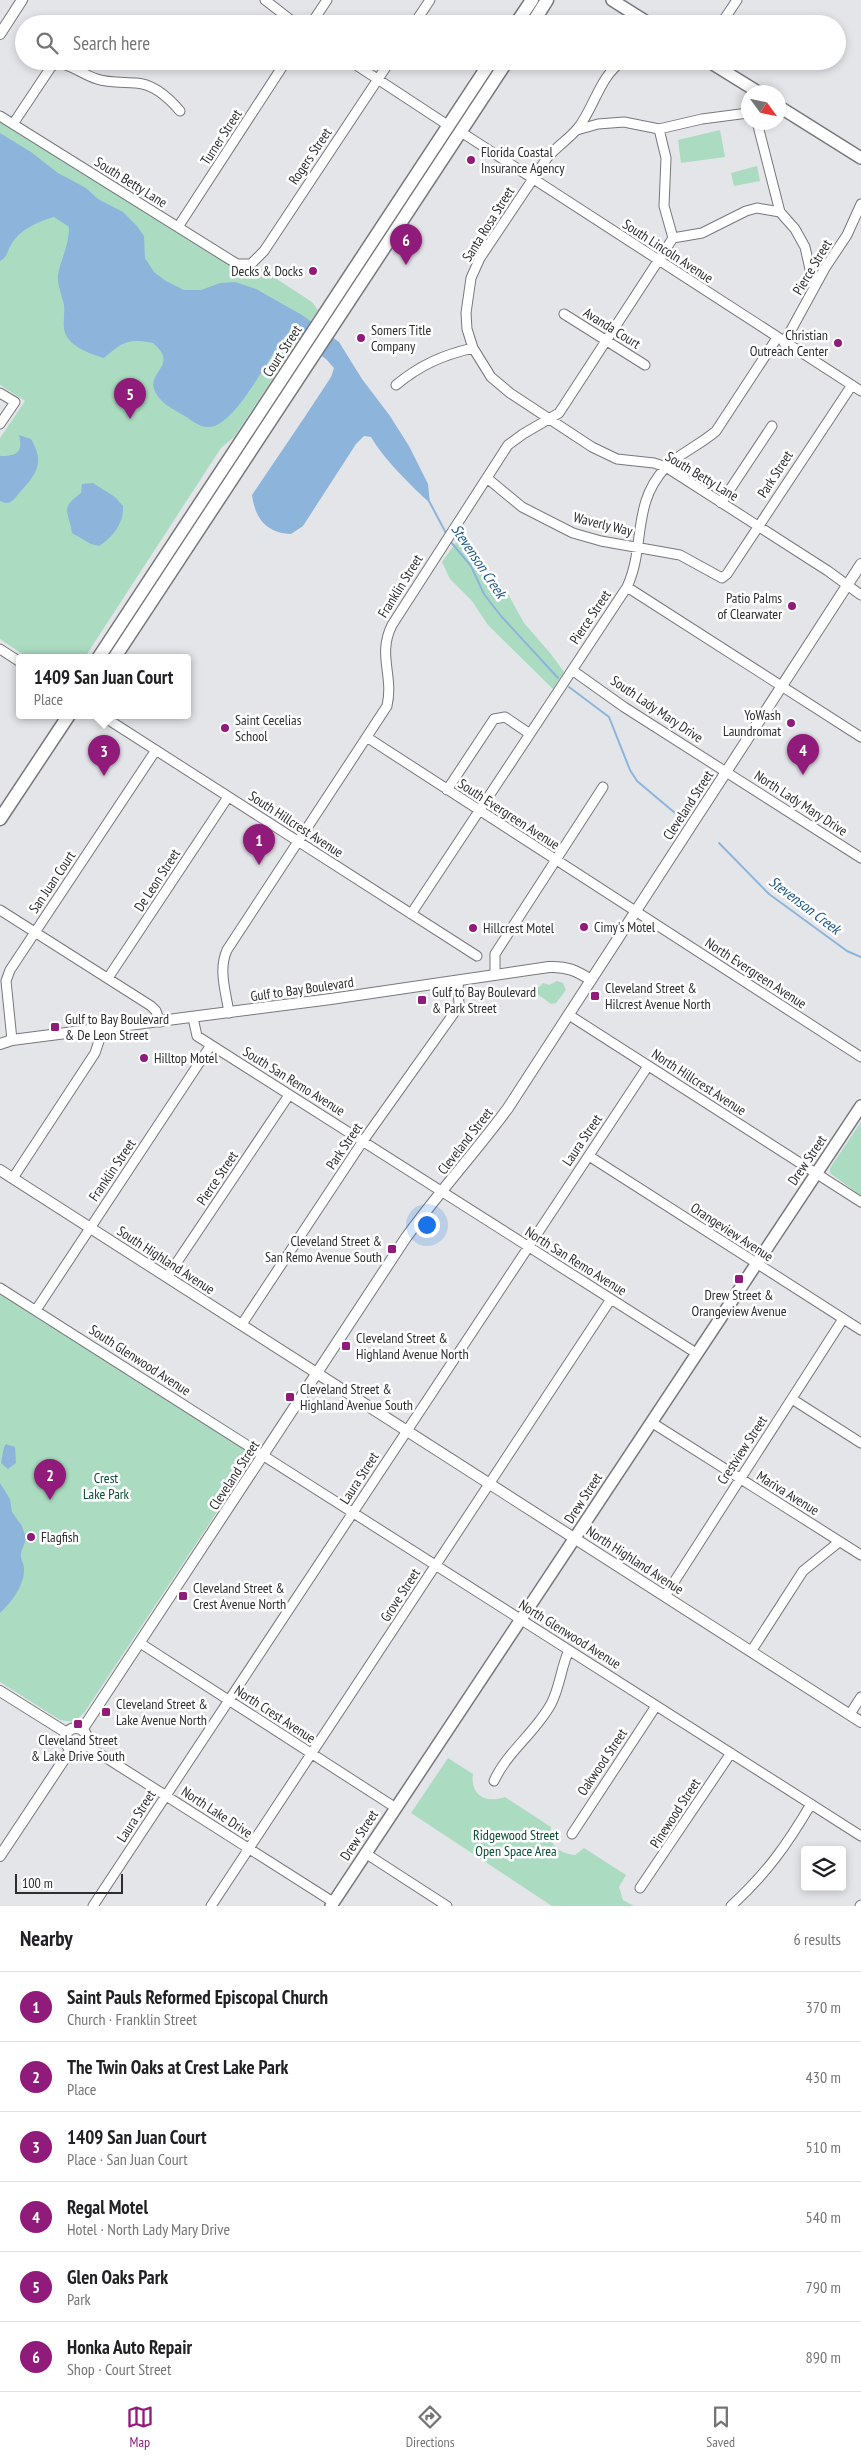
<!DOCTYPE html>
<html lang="en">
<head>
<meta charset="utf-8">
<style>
	:root { --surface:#fff; --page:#f2f2f2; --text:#202124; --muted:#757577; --line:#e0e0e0; --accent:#911b7a }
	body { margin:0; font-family:"PT Sans Narrow",sans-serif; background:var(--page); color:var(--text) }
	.controls { position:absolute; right:15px; bottom:15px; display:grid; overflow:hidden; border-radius:5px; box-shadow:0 2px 8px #0003 }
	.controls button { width:45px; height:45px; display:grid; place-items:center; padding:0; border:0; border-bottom:1px solid var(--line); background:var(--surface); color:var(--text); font:25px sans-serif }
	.compass { position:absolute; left:741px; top:85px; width:45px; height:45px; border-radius:50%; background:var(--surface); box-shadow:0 2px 8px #0003; rotate:123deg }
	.scale { position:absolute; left:15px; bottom:12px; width:108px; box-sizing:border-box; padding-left:5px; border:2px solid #2d2e30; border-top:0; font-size:14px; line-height:18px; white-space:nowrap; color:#2d2e30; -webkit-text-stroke:4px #fff; paint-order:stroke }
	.you { position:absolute; left:426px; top:1224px; width:18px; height:18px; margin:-12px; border:4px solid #fff; border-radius:50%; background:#1a73e8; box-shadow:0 0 0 8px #1a73e833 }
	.badge { display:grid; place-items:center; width:32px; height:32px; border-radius:50%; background:var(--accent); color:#fff; font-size:16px; font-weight:700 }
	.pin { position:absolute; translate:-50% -41px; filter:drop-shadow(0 1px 2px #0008) }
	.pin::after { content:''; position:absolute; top:26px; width:18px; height:15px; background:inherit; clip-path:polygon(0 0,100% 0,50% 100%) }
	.popup { position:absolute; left:16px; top:654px; width:175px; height:65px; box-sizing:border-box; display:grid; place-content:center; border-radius:5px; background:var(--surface); filter:drop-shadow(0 1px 4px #0005); font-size:16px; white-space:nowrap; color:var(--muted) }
	.popup b { font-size:19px; color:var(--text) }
	.popup::after { content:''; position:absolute; left:50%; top:100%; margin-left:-10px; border:10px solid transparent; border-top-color:var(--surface) }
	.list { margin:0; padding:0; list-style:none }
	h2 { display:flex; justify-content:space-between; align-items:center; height:65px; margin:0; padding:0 20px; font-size:21px }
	h2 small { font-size:16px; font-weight:400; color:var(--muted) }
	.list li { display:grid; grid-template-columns:32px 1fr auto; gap:15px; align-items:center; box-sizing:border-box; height:70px; padding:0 20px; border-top:1px solid var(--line) }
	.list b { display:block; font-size:19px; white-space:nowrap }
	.list p { margin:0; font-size:16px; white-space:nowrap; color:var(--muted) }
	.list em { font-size:16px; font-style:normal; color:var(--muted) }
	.icon { flex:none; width:28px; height:28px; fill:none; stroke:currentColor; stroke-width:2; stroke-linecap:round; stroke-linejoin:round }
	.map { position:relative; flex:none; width:861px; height:1906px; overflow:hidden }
	.search { position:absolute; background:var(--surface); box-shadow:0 2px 8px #0003; left:15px; right:15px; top:15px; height:55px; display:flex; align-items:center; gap:12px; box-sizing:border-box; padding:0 18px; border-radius:28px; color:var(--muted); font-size:19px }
	.sheet { height:485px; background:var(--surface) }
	nav { display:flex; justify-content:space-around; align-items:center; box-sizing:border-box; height:70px; border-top:1px solid var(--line); background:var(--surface); font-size:14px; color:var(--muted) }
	nav a { display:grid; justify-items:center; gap:2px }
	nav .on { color:var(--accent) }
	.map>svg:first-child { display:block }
</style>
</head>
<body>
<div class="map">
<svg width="861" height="1906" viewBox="0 0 861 1906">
	<rect width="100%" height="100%" fill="#e3e5e9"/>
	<path fill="#abdcc1" d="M0,121L233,267L248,271L257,266L312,302L318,310L234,437L221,448L85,657H27L0,639V438L25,401L0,385Z
		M720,130L725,157L681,163L678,140Z
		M757,166L760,181L734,186L731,173Z
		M459,538L472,550L508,594L524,623L551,654L564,672L553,689L488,625L472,601L450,579L442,562Z
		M557,981L563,983L566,990L556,1003L551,1004L533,991L535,987H539L543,983L549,985Z
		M861,1122V1196L830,1173V1168Z
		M0,1292L250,1452L248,1465L84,1713L74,1722L60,1720L0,1682Z
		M448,1758L473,1774C470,1795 486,1804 505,1797L551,1827C548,1844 558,1853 575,1855L584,1848L626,1875L619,1887L623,1900L634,1906H552L411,1813Z"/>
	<path fill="#8db5db" d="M0,133L31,152L58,173L86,188L98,199L123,212L137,226L144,236L145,258L154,272L166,281L184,290H201L220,283L235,282L256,289L302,315L339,342L362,379L390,416L409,446L428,484L430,503C412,487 383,458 371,437L364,436L356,444L303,526L291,534C266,533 255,518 252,495L304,418L331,377L334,368L326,359L292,335H286C269,355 236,426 209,427C201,428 192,421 185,416C173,409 159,403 154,389C148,371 179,365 153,343C129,338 122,342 104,358C90,354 65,345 64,328C63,320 65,313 64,305C62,296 57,284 58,275C61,258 69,246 69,227L54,217C39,221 19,230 11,245C7,251 8,257 0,261Z
		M19,435L31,439C45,462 37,474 20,492C15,498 13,503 5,503L0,501V456C18,456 23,452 19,435Z
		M93,483L115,497L123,506C124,523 113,537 99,546L91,544L72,533C69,511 59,509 81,493L82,484Z
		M6,1444L15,1447L16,1463L8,1469L1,1463L4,1447Z
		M0,1483L10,1499L12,1512L22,1526L26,1538C25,1544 22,1548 21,1553C20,1559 24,1563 24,1568C25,1585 11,1603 0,1613Z"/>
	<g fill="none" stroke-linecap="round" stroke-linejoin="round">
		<path stroke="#8db5db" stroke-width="2" d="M429,501L447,535
			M450,541L471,566L484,594L501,616L558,678
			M569,687L609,717L630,770L637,781L681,818
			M719,843L769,894L847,951L861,957"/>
		<defs>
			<path id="minor" d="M265,0L296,24
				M311,24L327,0
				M414,24L430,0
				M721,24L737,0
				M350,61L449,126
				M623,61C600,75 594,108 578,128C569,139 556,147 547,158L480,258L471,278L466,313L467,329L473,348L491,377L510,393L592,447L617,459L654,463L666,467L828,571L861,595
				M0,116L237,264H251L264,251L390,61
				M757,122L780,212L795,229L805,247L814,287
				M13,124L51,67L58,63C73,65 83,75 97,79C109,83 123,82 136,83C154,84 169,98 180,111
				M659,129L666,158L664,206L673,238
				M577,130L598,124L624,122L659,129L702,119L748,113
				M461,132L861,391
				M178,227L286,61
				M673,238L702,233L746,211L757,208L780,212
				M564,314L645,365
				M784,343L825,268L847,235L861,204
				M396,385C420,365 443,355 473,348
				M0,393L15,402L0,424
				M487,478L522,507L573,533L601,541L680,555L722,578L727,574L852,385
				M721,503L772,426
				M627,587L861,737
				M0,649L20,662
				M572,670L624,707L861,858
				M101,715L477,956
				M368,738L861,1057
				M447,790L494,719L505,717L530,734
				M0,910L151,1006L156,1011L160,1022
				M411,914L627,587C646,546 631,504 666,467C680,453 700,445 716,431L777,338
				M495,975V954L603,787
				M108,978L228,797
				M229,1013C226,992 218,970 227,950L387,706C394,675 377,655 392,625L508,445L523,434L559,413L673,238
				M569,1015L861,1202
				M193,1018L197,1036L696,1353
				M12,1040L6,981L10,970L156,750
				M589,1156L861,1330
				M13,1178L95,1053L99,1041V1030
				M167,1277L289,1095
				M0,1288L861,1836
				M36,1310L211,1045
				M242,1324L363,1141L459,1006L458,981
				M792,1399L861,1443
				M651,1422L861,1555
				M665,1596L843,1319
				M140,1643L396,1808
				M752,1650L803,1571L839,1542
				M850,1714L861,1697
				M86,1745L333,1902
				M494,1781C507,1752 535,1733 551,1704C560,1687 561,1667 569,1650
				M572,1834L656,1706
				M365,1853L447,1906
				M640,1888L731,1753
				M93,1906L648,1066
				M211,1906L611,1299
				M731,1906C766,1874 787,1845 811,1804
				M860,1906L861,1905"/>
			<path id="tertiary" d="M0,34L22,0
				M0,1044L12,1040L331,999L549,967C567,966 577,971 591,980
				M0,1170L861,1722
				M0,1691L67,1733
				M65 1739a11 11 0 1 1 22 0a11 11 0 1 1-22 0Z
				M82,1730L405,1239C437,1194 475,1153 508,1108L861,564
				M0,1856L71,1749"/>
			<path id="secondary" d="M612,0L650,24
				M708,61L758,92
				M778,106L861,158
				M331,1906L861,1106"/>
			<path id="primary" d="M516,24L532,0
				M532,24L547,0
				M99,657L491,61
				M115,657L507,61
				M0,819L69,715"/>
		</defs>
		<use href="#minor" stroke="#77787d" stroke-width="11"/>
		<use href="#tertiary" stroke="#77787d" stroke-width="12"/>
		<use href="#secondary" stroke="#77787d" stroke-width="14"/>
		<use href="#primary" stroke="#77787d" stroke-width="15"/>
		<use href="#minor" stroke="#fff" stroke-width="9"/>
		<use href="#tertiary" stroke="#fff" stroke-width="10"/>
		<use href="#secondary" stroke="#fff" stroke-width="11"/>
		<use href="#primary" stroke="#fff" stroke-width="12"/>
	</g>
	<g fill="#911b7a" stroke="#fff" stroke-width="2">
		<circle cx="471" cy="160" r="5"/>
		<circle cx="313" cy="271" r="5"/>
		<circle cx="361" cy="338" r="5"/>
		<circle cx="838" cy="343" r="5"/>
		<circle cx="792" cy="606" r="5"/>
		<circle cx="791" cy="723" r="5"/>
		<circle cx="225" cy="728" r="5"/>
		<circle cx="584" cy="927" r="5"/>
		<circle cx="473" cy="928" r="5"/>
		<rect x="590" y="991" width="10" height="10" rx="2.5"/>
		<rect x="417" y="995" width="10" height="10" rx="2.5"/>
		<rect x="50" y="1022" width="10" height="10" rx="2.5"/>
		<circle cx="144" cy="1058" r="5"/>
		<rect x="387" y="1244" width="10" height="10" rx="2.5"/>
		<rect x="734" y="1274" width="10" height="10" rx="2.5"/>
		<rect x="341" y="1341" width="10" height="10" rx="2.5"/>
		<rect x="285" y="1392" width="10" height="10" rx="2.5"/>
		<circle cx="31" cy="1537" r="5"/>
		<rect x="178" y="1591" width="10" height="10" rx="2.5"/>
		<rect x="101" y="1707" width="10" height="10" rx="2.5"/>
		<rect x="73" y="1719" width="10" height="10" rx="2.5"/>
	</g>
	<g text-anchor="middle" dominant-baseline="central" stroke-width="5" stroke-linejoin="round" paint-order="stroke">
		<g font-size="14" fill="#2d2e30" stroke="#fff">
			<text transform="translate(221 137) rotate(-57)">Turner Street</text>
			<text transform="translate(310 156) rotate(-56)">Rogers Street</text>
			<text transform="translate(131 182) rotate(32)">South Betty Lane</text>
			<text transform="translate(488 224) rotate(-58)">Santa Rosa Street</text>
			<text transform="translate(668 251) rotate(33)">South Lincoln Avenue</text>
			<text transform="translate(812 267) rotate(-59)">Pierce Street</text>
			<text transform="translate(612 328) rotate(32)">Avanda Court</text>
			<text transform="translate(282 351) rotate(-57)">Court Street</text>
			<text transform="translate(775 474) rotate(-57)">Park Street</text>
			<text transform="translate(702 476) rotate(31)">South Betty Lane</text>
			<text transform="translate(603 524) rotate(14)">Waverly Way</text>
			<text transform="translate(400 586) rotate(-58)">Franklin Street</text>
			<text transform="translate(590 617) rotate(-56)">Pierce Street</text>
			<text transform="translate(657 709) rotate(34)">South Lady Mary Drive</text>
			<text transform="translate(801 803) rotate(33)">North Lady Mary Drive</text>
			<text transform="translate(688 805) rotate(-57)">Cleveland Street</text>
			<text transform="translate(509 814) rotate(33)">South Evergreen Avenue</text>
			<text transform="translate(296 824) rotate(33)">South Hillcrest Avenue</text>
			<text transform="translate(157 880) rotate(-57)">De Leon Street</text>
			<text transform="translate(52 882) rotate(-56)">San Juan Court</text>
			<text transform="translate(756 973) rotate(33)">North Evergreen Avenue</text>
			<text transform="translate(302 989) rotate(-8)">Gulf to Bay Boulevard</text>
			<text transform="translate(294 1081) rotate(32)">South San Remo Avenue</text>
			<text transform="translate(699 1082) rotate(33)">North Hillcrest Avenue</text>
			<text transform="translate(582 1140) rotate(-56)">Laura Street</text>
			<text transform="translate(465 1141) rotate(-52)">Cleveland Street</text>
			<text transform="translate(344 1146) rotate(-56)">Park Street</text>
			<text transform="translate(807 1160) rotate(-56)">Drew Street</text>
			<text transform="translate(112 1170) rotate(-56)">Franklin Street</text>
			<text transform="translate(217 1178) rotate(-56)">Pierce Street</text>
			<text transform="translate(732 1232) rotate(33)">Orangeview Avenue</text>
			<text transform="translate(166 1260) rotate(33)">South Highland Avenue</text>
			<text transform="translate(576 1261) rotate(32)">North San Remo Avenue</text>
			<text transform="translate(140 1360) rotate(33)">South Glenwood Avenue</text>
			<text transform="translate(742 1450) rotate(-57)">Crestview Street</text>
			<text transform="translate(234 1475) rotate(-57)">Cleveland Street</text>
			<text transform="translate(359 1478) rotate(-57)">Laura Street</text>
			<text transform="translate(788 1493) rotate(32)">Mariva Avenue</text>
			<text transform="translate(583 1498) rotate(-57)">Drew Street</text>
			<text transform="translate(635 1560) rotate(33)">North Highland Avenue</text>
			<text transform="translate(400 1595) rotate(-57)">Grove Street</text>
			<text transform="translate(570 1634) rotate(32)">North Glenwood Avenue</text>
			<text transform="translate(275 1714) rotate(33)">North Crest Avenue</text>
			<text transform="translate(602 1762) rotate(-56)">Oakwood Street</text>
			<text transform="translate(217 1812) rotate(33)">North Lake Drive</text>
			<text transform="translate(675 1813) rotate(-57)">Pinewood Street</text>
			<text transform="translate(136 1816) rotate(-57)">Laura Street</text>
			<text transform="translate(359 1835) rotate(-57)">Drew Street</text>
		</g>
		<g font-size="14" fill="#2d2e30" stroke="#fff" text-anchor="start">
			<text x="481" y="152">Florida Coastal<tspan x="481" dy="16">Insurance Agency</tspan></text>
			<text x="303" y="271" text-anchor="end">Decks &amp; Docks</text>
			<text x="371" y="330">Somers Title<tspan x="371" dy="16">Company</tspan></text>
			<text x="828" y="335" text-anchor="end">Christian<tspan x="828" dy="16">Outreach Center</tspan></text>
			<text x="782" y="598" text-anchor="end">Patio Palms<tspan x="782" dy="16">of Clearwater</tspan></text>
			<text x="781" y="715" text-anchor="end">YoWash<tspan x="781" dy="16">Laundromat</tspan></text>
			<text x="235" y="720">Saint Cecelias<tspan x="235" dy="16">School</tspan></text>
			<text x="594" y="927">Cimy's Motel</text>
			<text x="483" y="928">Hillcrest Motel</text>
			<text x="605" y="988">Cleveland Street &amp;<tspan x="605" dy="16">Hilcrest Avenue North</tspan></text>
			<text x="432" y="992">Gulf to Bay Boulevard<tspan x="432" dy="16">&amp; Park Street</tspan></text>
			<text x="65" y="1019">Gulf to Bay Boulevard<tspan x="65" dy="16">&amp; De Leon Street</tspan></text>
			<text x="154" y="1058">Hilltop Motel</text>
			<text x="382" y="1241" text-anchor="end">Cleveland Street &amp;<tspan x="382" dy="16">San Remo Avenue South</tspan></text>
			<text x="739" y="1295" text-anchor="middle">Drew Street &amp;<tspan x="739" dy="16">Orangeview Avenue</tspan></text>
			<text x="356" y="1338">Cleveland Street &amp;<tspan x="356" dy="16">Highland Avenue North</tspan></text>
			<text x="300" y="1389">Cleveland Street &amp;<tspan x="300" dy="16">Highland Avenue South</tspan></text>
			<text x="41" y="1537">Flagfish</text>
			<text x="193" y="1588">Cleveland Street &amp;<tspan x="193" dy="16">Crest Avenue North</tspan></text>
			<text x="116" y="1704">Cleveland Street &amp;<tspan x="116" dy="16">Lake Avenue North</tspan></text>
			<text x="78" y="1740" text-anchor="middle">Cleveland Street<tspan x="78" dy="16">&amp; Lake Drive South</tspan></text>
		</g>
		<g font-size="14" fill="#074d32" stroke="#fff">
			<text x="106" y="1478">Crest<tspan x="106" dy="16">Lake Park</tspan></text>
			<text x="516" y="1835">Ridgewood Street<tspan x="516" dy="16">Open Space Area</tspan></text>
		</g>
		<g font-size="15" font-style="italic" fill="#205a8b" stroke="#fff">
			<text transform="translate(479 561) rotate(56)">Stevenson Creek</text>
			<text transform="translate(805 905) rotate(37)">Stevenson Creek</text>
		</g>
	</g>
</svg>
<div class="controls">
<button><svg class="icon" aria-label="layers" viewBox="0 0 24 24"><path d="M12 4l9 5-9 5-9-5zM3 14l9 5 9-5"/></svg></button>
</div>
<svg class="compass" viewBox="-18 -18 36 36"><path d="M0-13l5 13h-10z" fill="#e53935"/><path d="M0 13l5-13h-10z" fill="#757577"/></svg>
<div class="scale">100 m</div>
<div class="you"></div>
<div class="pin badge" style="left:259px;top:865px">1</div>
<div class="pin badge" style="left:50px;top:1500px">2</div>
<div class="pin badge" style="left:104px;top:776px">3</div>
<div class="popup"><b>1409 San Juan Court</b>Place</div>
<div class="pin badge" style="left:803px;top:775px">4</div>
<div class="pin badge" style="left:130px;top:419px">5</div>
<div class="pin badge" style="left:406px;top:265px">6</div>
<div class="search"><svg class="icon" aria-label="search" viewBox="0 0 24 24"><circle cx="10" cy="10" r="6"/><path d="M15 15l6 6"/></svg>Search here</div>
</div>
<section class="sheet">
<h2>Nearby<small>6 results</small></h2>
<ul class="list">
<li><span class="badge">1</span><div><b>Saint Pauls Reformed Episcopal Church</b><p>Church · Franklin Street</p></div><em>370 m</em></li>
<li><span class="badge">2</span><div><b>The Twin Oaks at Crest Lake Park</b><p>Place</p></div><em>430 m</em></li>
<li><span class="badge">3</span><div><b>1409 San Juan Court</b><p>Place · San Juan Court</p></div><em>510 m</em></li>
<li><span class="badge">4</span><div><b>Regal Motel</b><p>Hotel · North Lady Mary Drive</p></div><em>540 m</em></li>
<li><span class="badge">5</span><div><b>Glen Oaks Park</b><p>Park</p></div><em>790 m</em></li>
<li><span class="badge">6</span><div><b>Honka Auto Repair</b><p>Shop · Court Street</p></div><em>890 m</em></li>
</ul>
</section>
<nav>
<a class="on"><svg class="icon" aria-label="map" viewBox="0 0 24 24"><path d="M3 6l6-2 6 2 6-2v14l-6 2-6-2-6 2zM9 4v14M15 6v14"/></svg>Map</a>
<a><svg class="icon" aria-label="directions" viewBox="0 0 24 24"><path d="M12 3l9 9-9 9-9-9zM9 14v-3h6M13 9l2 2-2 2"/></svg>Directions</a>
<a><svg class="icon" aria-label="saved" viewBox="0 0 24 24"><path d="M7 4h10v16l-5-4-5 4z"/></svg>Saved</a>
</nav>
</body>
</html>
